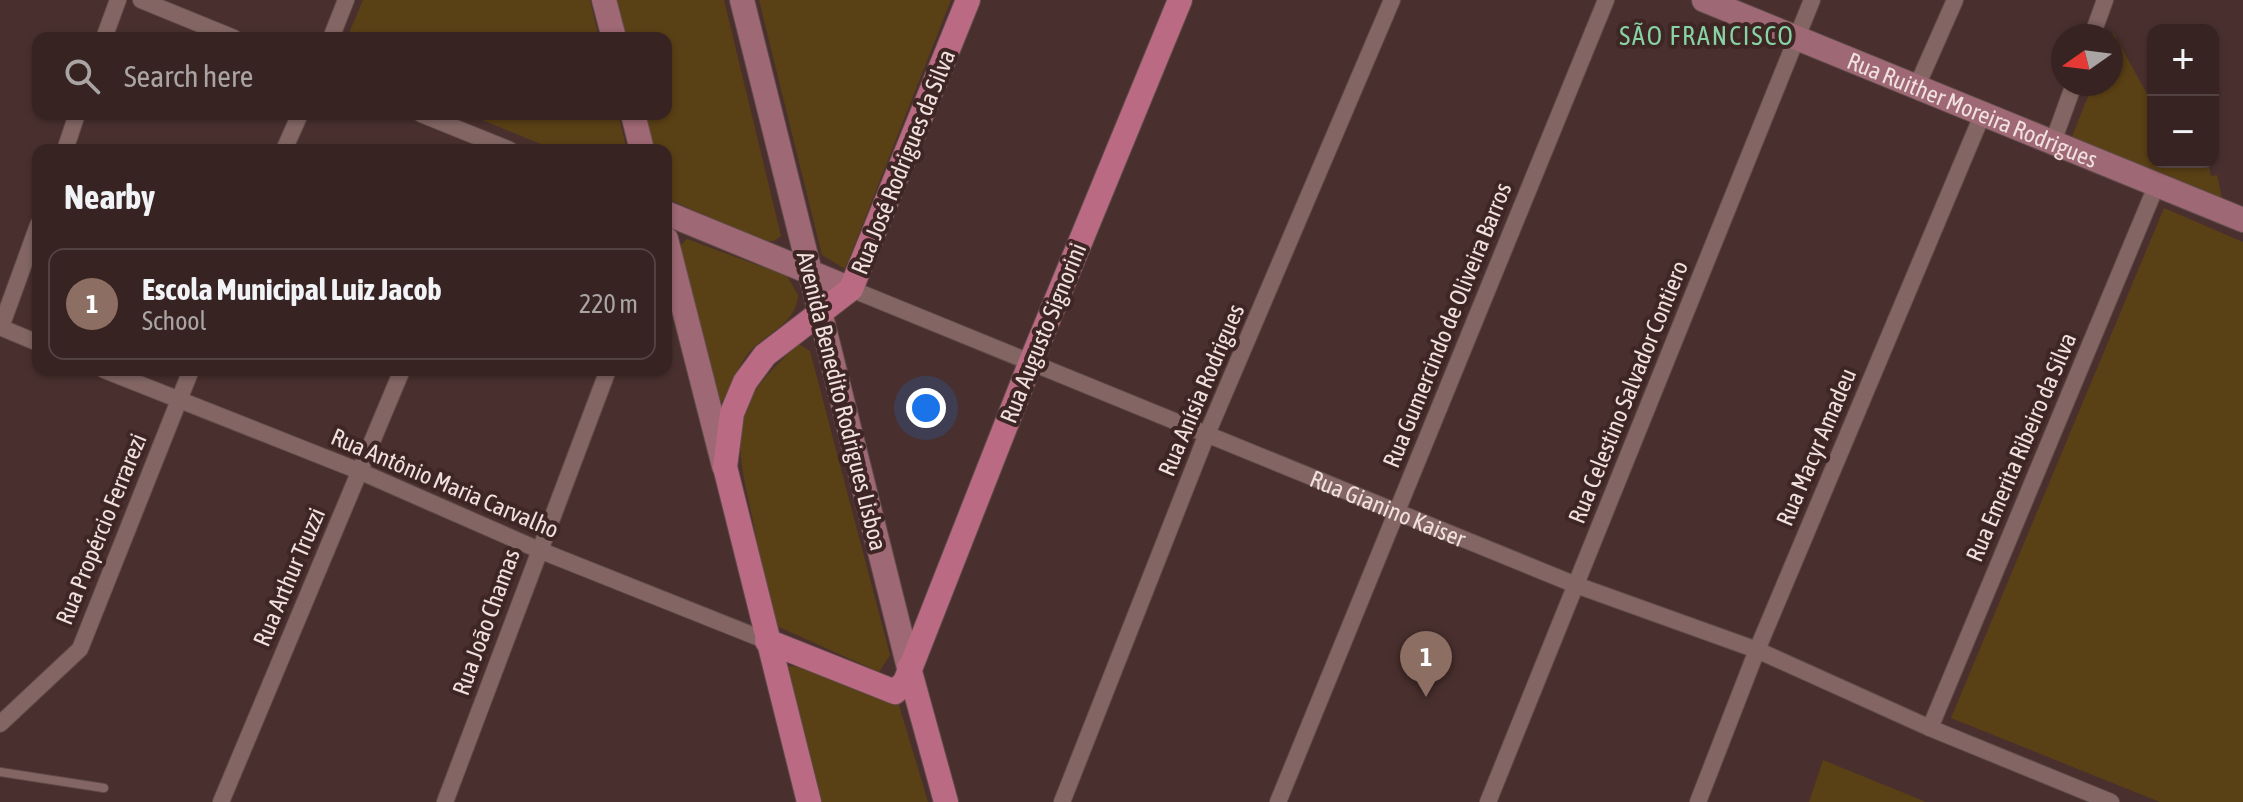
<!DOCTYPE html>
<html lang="en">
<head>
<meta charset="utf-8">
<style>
	:root { --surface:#372422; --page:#3e2c2a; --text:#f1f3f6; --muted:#aaa4a5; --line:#514140; --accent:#8bbbb9 }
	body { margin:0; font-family:"Asap Condensed",sans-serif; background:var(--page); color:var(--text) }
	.controls { position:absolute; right:24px; top:24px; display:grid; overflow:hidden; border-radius:16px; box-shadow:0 2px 6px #0004 }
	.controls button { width:72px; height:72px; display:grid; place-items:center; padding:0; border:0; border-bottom:2px solid var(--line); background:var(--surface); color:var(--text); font:40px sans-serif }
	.compass { position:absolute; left:2051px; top:24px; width:72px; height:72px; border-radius:50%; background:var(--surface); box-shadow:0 2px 6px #0004; rotate:256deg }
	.you { position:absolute; left:926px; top:408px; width:28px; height:28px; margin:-20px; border:6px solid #fff; border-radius:50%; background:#1a73e8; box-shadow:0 0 0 12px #1a73e833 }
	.badge { display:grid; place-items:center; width:52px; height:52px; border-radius:50%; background:var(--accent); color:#fff; font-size:26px; font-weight:700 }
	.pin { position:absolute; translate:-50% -66px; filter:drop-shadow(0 2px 4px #0008) }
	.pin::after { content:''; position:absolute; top:42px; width:28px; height:24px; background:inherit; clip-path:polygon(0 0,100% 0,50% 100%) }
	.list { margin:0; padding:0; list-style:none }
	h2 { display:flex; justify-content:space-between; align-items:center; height:104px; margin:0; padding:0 32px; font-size:34px }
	h2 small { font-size:26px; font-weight:400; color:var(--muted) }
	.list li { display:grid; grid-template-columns:52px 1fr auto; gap:24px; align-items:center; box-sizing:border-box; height:112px; margin:0 16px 16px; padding:0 16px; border:2px solid var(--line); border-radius:16px }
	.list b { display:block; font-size:30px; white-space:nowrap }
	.list p { margin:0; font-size:26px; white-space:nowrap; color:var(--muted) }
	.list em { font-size:26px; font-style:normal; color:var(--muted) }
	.icon { flex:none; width:44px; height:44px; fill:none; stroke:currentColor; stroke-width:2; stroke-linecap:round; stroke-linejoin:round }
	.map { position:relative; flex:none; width:2243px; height:802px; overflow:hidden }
	.search { position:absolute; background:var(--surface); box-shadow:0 2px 6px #0004; left:32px; top:32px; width:640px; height:88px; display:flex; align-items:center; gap:20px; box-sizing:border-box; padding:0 28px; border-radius:16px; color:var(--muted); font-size:30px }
	.panel { position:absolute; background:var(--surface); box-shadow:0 2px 6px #0004; left:32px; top:144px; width:640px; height:232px; border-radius:16px }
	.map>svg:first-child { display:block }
</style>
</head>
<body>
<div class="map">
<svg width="2243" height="802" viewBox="0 0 2243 802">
	<rect width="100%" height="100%" fill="#49302e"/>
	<path fill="#5a4015" d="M363,0H590L599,38H347Z
		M610,0H724L781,236L774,241H764L666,198V150H648L639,114H666V38H620Z
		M759,0H951L845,269L822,255Z
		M2113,32L2153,105V162H2208L2211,176L2217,175L2223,203L2069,144L2093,84H2111Z
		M468,114H618L627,150H555Z
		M2164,208L2243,242V802H2160L1951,718Z
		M687,239L787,276L798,295C797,323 768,332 751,350C737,365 728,397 719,405L679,247Z
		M798,344L810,351L890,655L879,672L768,622C761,593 760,566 756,537C750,498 733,455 744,416C751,387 778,364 798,344Z
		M786,666L804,667L899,705L928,802H817Z
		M1823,760L1926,802H1809Z"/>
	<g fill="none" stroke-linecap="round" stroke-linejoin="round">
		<defs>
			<path id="lane" d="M0,772L104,788"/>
			<g id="street">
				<path d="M141,0L234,38"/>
				<path d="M2092,36L2105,0"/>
				<path d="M104,38L118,0"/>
				<path d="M331,38L346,0"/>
				<path d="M1917,86L1955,0"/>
				<path d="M421,114L510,150"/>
				<path d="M2053,142L2074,84"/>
				<path d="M65,150L77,114"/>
				<path d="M284,150L300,114"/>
				<path id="s1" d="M851,289L1576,585L1757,650L1930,728L2111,802"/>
				<path d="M0,327L38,343"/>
				<path d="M1,327L38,225"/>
				<path d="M104,370L359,471L539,550L767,641"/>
				<path d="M0,724L80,649L191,370"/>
				<path d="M1930,728L2157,184"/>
				<path d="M221,802L402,370"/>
				<path d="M445,802L608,370"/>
				<path d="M1062,802L1207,434L1392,0"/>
				<path d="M1278,802L1606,0"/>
				<path d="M1488,802L1812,0"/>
				<path d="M1698,802L1757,650L1983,113"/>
			</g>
			<g id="secondary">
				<path d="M604,0L614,38"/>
				<path d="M742,0L909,668"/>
				<path id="s2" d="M1704,0L2243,220"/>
				<path d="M633,114L642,150"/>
				<path d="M666,213L851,289"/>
				<path d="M666,239L724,466"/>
			</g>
			<path id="primary" d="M767,641L895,692L905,682L1030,364L1180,0
				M909,668L946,802
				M809,802L725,467L732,413L745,382L765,355L851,289L968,0"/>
		</defs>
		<use href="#lane" stroke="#604c4a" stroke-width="10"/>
		<use href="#street" stroke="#604c4a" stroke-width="18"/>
		<use href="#secondary" stroke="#604c4a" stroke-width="26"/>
		<use href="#primary" stroke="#604c4a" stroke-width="26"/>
		<use href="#lane" stroke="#836664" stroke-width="8"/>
		<use href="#street" stroke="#836664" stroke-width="16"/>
		<use href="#secondary" stroke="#9e6874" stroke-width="24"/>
		<use href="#primary" stroke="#ba6b83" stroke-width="24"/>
	</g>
	<g text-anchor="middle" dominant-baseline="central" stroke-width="8" stroke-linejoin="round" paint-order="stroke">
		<g font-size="24" fill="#f0e0de" stroke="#3e2624">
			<text stroke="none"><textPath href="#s2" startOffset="290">Rua Ruither Moreira Rodrigues</textPath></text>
			<text transform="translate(903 162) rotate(-68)">Rua José Rodrigues da Silva</text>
			<text transform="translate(1447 325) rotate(-68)">Rua Gumercindo de Oliveira Barros</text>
			<text transform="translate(1043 333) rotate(-68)">Rua Augusto Signorini</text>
			<text transform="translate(1201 390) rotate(-67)">Rua Anísia Rodrigues</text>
			<text transform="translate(1628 392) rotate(-68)">Rua Celestino Salvador Contiero</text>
			<text transform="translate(842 401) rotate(76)">Avenida Benedito Rodrigues Lisboa</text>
			<text transform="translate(1816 447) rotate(-67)">Rua Macyr Amadeu</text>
			<text transform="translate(2021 447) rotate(-67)">Rua Emerita Ribeiro da Silva</text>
			<text transform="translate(445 483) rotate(23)">Rua Antônio Maria Carvalho</text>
			<text stroke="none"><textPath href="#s1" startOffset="580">Rua Gianino Kaiser</textPath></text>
			<text transform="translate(101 529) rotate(-68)">Rua Propércio Ferrarezi</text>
			<text transform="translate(289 577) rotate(-67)">Rua Arthur Truzzi</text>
			<text transform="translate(486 622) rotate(-70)">Rua João Chamas</text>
		</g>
		<g font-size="26" letter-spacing="2" fill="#88d3a5" stroke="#3e2624">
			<text x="1707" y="36">SÃO FRANCISCO</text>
		</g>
	</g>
</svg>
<div class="controls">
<button>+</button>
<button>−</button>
</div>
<svg class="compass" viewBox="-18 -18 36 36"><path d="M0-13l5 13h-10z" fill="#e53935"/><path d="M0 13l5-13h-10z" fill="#aaa4a5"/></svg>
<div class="you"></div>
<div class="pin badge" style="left:1426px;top:697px;background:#8d6e63">1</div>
<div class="search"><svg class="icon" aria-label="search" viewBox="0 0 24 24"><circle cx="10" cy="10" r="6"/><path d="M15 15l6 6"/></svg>Search here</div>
<section class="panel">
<h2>Nearby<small></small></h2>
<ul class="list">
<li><span class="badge" style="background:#8d6e63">1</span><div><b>Escola Municipal Luiz Jacob</b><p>School</p></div><em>220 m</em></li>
</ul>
</section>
</div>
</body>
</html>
